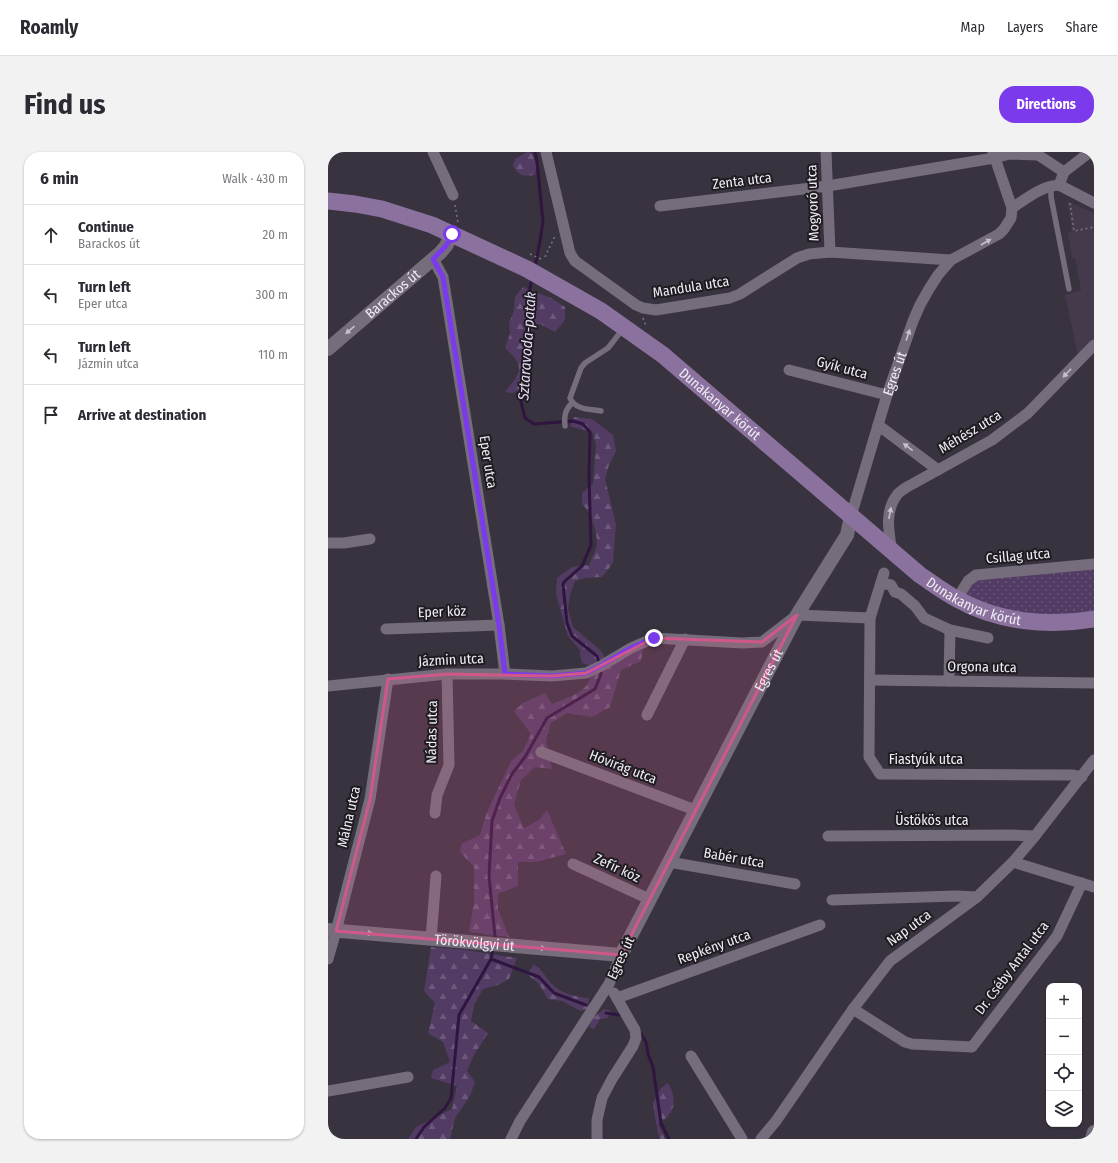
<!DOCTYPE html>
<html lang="en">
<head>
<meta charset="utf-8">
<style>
	:root { --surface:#fff; --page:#f2f2f3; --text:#2b2b33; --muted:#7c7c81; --line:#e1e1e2; --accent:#7c3aed }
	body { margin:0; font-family:"Fira Sans Condensed",sans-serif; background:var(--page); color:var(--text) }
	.controls { position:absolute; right:12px; bottom:12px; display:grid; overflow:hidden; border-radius:8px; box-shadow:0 1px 3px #0004 }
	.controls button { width:36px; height:36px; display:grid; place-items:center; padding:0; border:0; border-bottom:1px solid var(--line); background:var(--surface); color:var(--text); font:20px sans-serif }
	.stop { position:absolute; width:12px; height:12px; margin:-9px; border:3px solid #7c3aed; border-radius:50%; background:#fff }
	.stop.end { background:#7c3aed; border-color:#fff; box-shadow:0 1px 4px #0008 }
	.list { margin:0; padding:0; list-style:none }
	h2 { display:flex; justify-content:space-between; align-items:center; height:52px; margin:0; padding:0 16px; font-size:17px }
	h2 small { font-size:13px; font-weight:400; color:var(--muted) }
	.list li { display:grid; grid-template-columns:26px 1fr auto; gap:12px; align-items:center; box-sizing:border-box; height:60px; padding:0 16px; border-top:1px solid var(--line) }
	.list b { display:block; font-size:15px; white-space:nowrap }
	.list p { margin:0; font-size:13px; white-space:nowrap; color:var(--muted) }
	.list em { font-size:13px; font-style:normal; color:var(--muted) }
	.icon { flex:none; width:22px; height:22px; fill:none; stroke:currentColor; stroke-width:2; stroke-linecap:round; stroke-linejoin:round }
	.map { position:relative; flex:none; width:766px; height:987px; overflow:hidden; border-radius:16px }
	header { display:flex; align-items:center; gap:24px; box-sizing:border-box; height:56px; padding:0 20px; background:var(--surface); border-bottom:1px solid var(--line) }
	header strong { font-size:19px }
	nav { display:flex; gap:22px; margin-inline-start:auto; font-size:14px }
	.intro { display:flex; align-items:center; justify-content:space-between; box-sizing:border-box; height:96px; padding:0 24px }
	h1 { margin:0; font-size:28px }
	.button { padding:10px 18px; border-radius:16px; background:var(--accent); color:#fff; font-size:14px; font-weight:700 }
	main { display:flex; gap:24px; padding:0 24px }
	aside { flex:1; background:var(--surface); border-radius:16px; box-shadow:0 1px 3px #0004 }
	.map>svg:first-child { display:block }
</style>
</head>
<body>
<header>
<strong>Roamly</strong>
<nav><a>Map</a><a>Layers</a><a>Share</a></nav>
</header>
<div class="intro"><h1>Find us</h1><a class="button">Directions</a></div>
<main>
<aside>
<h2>6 min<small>Walk · 430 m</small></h2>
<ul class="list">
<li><svg class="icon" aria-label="ahead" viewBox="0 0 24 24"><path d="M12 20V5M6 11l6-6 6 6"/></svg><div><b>Continue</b><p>Barackos út</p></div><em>20 m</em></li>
<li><svg class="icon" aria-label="left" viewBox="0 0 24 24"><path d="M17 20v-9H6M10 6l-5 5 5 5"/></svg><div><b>Turn left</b><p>Eper utca</p></div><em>300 m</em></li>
<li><svg class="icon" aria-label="left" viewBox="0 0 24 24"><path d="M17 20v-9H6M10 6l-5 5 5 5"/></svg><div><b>Turn left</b><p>Jázmin utca</p></div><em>110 m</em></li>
<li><svg class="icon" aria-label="arrive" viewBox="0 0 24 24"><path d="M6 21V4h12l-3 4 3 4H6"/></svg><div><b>Arrive at destination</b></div></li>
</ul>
</aside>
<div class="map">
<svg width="766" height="987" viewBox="0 0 766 987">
	<defs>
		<pattern id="forest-firs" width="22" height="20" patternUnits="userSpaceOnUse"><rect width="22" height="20" fill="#533c64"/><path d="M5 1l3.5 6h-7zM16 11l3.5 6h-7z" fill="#6c587b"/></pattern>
		<pattern id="park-dots" width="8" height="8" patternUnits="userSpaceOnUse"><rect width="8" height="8" fill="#533c64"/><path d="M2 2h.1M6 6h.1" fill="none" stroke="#6c587b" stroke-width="1.8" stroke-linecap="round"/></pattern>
	</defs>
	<rect width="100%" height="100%" fill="#39323f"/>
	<path fill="#443a4c" d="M739,49L766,61V187L750,204L737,143L753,138L747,106H744L740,80L744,79Z"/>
	<path fill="url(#forest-firs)" d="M199,0H202C208,6 209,16 207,23C196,25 191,24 185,14L187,7Z
		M195,135L223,146L237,155V168L227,180L212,172L204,174L201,208V223L192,237L185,241L177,240C193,220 198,215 177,196L182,182L181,171L186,159L187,145Z
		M246,265L264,267L285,283L288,299L281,313L277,327L288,372L285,411L274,425L257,426L247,429L242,443L240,457L245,475L272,498L278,507L264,514L254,511L252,503V498L240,484L228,442L229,426L244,415L261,413C263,407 268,399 269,392C269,379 263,360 254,352V341L265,332L268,293L265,281L242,274Z
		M315,496L313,509L293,518L282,555L264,565L239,561L223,571L218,589L224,617L207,615L193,628L186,653L196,676L211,668L219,658L238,702L208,710H190V734L170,742V757L181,785L141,780L146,749V715L132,700L133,692L152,683L159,660L183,609L195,599L203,582L186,559L195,551L217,541L224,552C240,545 258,542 263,524Z
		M103,795L138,798L189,806L181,827L170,833L155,837L146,853L143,869L160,881L146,903L139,919L147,930L142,944L127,966L122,987H80L88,975L124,957L129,934L103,926L105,918L122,910L115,890L100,881L107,851L96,839Z
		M206,812C214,818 215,821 221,829C231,841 246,845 261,846L259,857L253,859L234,849L220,847L211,832L199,822Z
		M276,857L283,859L280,866L272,867L266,877L261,875L265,866Z
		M340,931C346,941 349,954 340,964C338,967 333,969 330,972L337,987H332C328,975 327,964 325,951L333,936Z"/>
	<path fill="url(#park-dots)" d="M766,412V467L730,471L629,447L640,429Z"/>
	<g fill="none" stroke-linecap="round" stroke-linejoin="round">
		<path stroke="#2f1540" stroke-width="3" d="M207,115L212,89L215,70L209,9L207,0
			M204,126L202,136L198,184L197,225L193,250L197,266L206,272L245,269L255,272L262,280L261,324L263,393L254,414L236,430L235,433L239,471L244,484L269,504L272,512
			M167,789V784L161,724L164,669L172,646L184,622L197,605L219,566L267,537L273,522V518
			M163,807L211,825L226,841L258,853
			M278,861L291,863
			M313,882L318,890L320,902L325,915L333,971L341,987
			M88,987L96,975L117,956L123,946L131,863L163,807L165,796"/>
		<path stroke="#7c7681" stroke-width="1.5" stroke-dasharray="2 3" stroke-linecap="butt" d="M742,51L746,79L766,75
			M127,53L130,71
			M202,102L213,107
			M217,105L227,84
			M315,166L318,174"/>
		<path stroke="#756d7b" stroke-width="5.5" d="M723,33V45L741,137
			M273,259C262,257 247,258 242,246L253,216L257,211L280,196L295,177
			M237,274C236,264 237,258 244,251"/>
		<g stroke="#756d7b" stroke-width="11">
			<path d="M105,0L125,43"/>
			<path d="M218,0L242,101L247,109L308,153L315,156L328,158L402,146L412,142L469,106L481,102L502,100L623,108"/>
			<path d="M498,0L502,100"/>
			<path d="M736,20L762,0"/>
			<path d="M731,33L766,51"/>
			<path d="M332,54L500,34L666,6L682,2L710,3L736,20"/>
			<path d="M684,56C698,47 713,34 731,33L736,20"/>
			<path d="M105,107L115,125L171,473L177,522"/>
			<path d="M461,218L559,243"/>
			<path d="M550,273L610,318"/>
			<path id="s1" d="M523,364L559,243L585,169L592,153L601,137L610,123L623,108L671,82L676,77L683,66L684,56L665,0"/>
			<path d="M0,391H16L42,387"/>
			<path d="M564,400C561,381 556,360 569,343C571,340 576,337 579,335L664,288L700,261L766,193"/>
			<path d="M556,421L542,466L541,605L552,622L744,623L754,625"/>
			<path d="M553,431L563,433L567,440L573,442L587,454L596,466L622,478L660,486"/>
			<path d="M629,447L640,429L648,423L766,412"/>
			<path d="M58,477L171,473"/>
			<path d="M542,528L766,531"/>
			<path d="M621,529L622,478"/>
			<path d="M0,534L119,522H177L224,524L258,521L273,514L303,496L326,486L414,491L434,490L469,463L542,466"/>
			<path d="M319,563L357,487"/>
			<path d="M213,600L367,658"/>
			<path d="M107,661L109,643L121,613L119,522"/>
			<path d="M500,684L683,683L707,684"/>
			<path d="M341,710L467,732"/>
			<path d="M685,710L766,735"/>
			<path d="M245,712L321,747"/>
			<path d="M504,748L627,744L649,745"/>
			<path d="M103,787L108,724"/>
			<path d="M0,807L8,779L42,647L60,527"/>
			<path d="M289,846L492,773"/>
			<path d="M525,857L577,890L584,892L644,895L729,784L754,731"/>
			<path d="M363,904L414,987"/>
			<path d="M0,939L80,925"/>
			<path d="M0,986V987"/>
			<path d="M183,987L192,969L281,832L293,803"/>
			<path d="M269,987V968L274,946L284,927L305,894L308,886L307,878L286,841"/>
			<path d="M433,987L448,969L525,857L562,809L649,745L685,710L707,684L766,608"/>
		</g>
		<g stroke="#756d7b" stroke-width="14">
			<path id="s2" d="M0,197L112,101L118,94L124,82"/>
			<path id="s3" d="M0,778L293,803L469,463L519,383L523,364"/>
			<path d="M764,987L766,980"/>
		</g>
		<path stroke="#8b729e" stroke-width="17" id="s4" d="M0,49L27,52L54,57L104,73L199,117L273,159L335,203L592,423C604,431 616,440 629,447C670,470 720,475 766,467"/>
	</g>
	<defs><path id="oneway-solid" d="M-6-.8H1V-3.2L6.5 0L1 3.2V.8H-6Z"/></defs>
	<g fill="#c5c0ca">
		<use href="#oneway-solid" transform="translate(658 90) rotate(-30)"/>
		<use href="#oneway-solid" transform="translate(22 178) rotate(139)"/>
		<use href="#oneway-solid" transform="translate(580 183) rotate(-71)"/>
		<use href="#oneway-solid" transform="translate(739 221) rotate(134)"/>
		<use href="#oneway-solid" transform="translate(580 295) rotate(-143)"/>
		<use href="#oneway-solid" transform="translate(562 361) rotate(-79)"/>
		<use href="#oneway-solid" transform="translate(39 781) rotate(5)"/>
		<use href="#oneway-solid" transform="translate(212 796) rotate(5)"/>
	</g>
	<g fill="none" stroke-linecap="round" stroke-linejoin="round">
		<path stroke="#7c3aed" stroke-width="5" d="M124,82L118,94L105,107L115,125L171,473L177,522L224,524L258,521L272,514L303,496L326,486"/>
	</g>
	<path fill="#d05889" fill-opacity="0.2" stroke="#d05889" stroke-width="3" stroke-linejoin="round" d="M469,463L293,803L8,779L42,647L60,527L119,522L224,524L258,521L326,486L434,490Z"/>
	<g text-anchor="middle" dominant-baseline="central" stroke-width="4" stroke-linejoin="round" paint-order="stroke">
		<g font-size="14" fill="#f0ecf4" stroke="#1f1c21">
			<text transform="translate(414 29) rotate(-7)">Zenta utca</text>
			<text transform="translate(485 51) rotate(-92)">Mogyoró utca</text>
			<text transform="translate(363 135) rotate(-9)">Mandula utca</text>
			<text stroke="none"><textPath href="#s2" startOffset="85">Barackos út</textPath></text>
			<text transform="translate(514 216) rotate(15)">Gyík utca</text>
			<text stroke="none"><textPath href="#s1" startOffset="149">Egres út</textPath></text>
			<text stroke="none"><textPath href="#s4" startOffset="448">Dunakanyar körút</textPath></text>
			<text transform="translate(642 280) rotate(-31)">Méhész utca</text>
			<text transform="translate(160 310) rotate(81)">Eper utca</text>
			<text transform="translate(690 404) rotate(-5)">Csillag utca</text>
			<text stroke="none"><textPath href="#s4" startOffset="772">Dunakanyar körút</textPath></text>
			<text transform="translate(114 460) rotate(-2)">Eper köz</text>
			<text transform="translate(123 508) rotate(-3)">Jázmin utca</text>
			<text transform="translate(654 515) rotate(1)">Orgona utca</text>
			<text stroke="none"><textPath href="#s3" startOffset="615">Egres út</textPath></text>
			<text transform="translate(104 580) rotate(-89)">Nádas utca</text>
			<text x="598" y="607">Fiastyúk utca</text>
			<text transform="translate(295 615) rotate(21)">Hóvirág utca</text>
			<text transform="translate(21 665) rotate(-77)">Málna utca</text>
			<text x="604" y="668">Üstökös utca</text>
			<text transform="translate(406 706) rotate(10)">Babér utca</text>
			<text transform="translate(289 716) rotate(25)">Zefír köz</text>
			<text transform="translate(581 776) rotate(-36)">Nap utca</text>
			<text stroke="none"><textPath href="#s3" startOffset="147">Törökvölgyi út</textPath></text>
			<text transform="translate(386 795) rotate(-20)">Repkény utca</text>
			<text transform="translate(293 806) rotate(-65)">Egres út</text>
			<text transform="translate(684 816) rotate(-53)">Dr. Cséby Antal utca</text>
		</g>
		<g font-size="15" font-style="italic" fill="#ebdbf9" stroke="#1f1c21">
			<text transform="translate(199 194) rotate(-86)">Sztaravoda-patak</text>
		</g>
	</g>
</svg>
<div class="controls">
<button>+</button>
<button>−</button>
<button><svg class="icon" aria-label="locate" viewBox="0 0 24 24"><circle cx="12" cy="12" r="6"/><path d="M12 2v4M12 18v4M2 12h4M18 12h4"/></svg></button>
<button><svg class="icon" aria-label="layers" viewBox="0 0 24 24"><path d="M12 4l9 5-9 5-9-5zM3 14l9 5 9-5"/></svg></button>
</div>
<div class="stop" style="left:124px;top:82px"></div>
<div class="stop end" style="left:326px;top:486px"></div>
</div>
</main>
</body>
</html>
